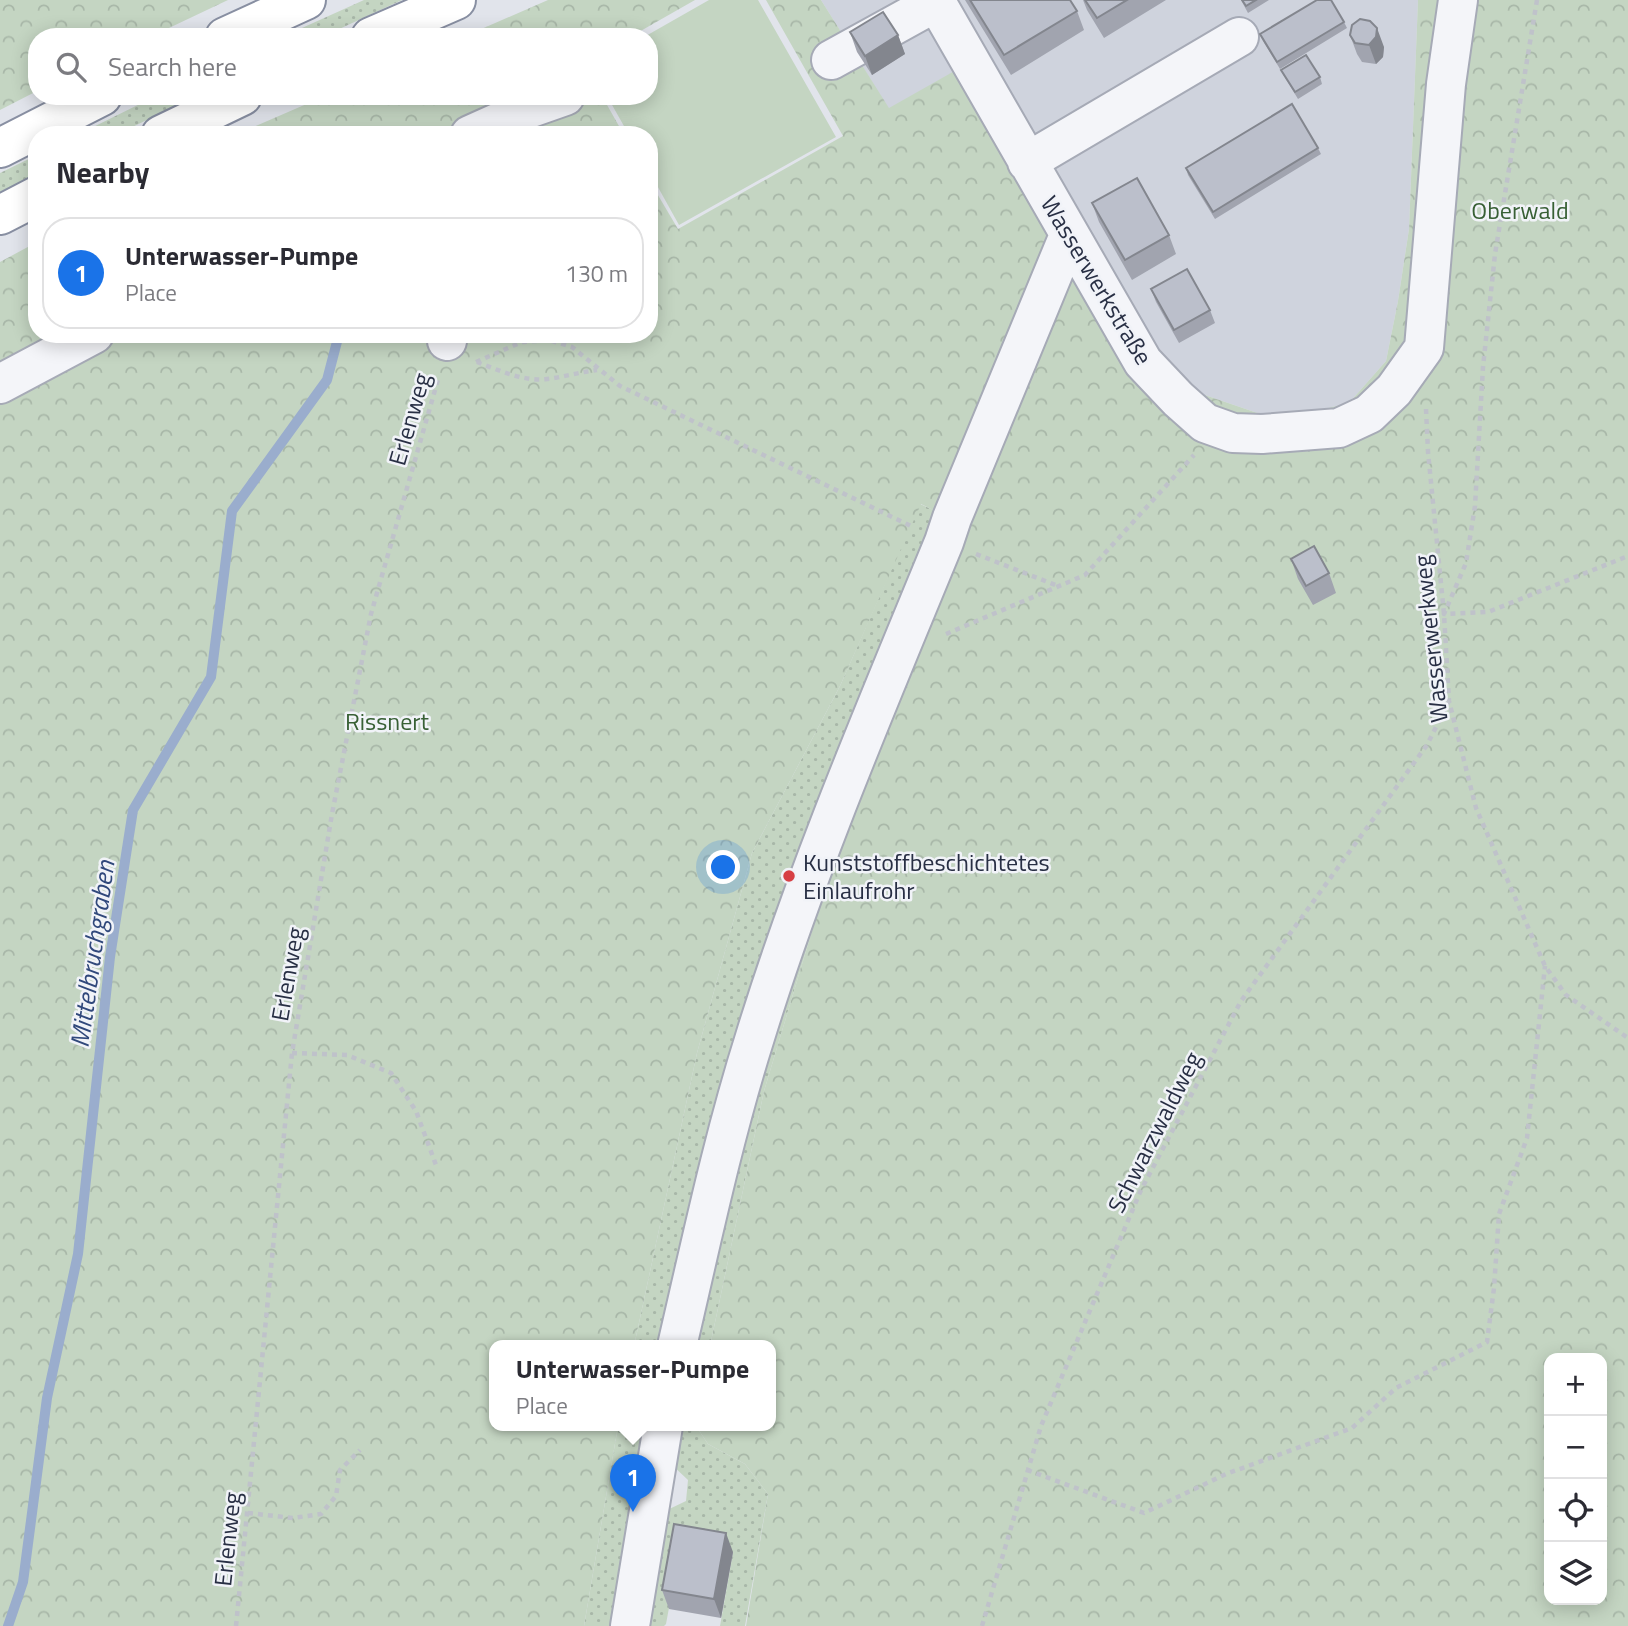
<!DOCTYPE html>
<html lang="en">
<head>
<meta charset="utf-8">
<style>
	:root { --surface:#fff; --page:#f7f7f7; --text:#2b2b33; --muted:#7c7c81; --line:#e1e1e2; --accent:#1a73e8 }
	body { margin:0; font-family:"Titillium Web",sans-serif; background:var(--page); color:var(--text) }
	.controls { position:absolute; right:21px; bottom:21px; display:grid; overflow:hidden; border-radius:14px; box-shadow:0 4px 18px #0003 }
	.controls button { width:63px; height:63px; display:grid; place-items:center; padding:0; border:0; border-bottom:2px solid var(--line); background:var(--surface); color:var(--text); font:35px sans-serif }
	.you { position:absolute; left:724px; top:868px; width:24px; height:24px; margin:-18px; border:5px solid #fff; border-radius:50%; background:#1a73e8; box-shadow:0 0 0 10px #1a73e833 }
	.badge { display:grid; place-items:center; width:46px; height:46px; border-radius:50%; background:var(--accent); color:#fff; font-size:23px; font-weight:700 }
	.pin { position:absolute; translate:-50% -58px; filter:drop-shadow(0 2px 4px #0008) }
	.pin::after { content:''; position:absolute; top:37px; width:24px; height:21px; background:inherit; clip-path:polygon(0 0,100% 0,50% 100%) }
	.popup { position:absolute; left:489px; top:1340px; width:287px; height:91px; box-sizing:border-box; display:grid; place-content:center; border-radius:14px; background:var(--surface); filter:drop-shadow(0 2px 5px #0005); font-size:23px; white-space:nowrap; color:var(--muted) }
	.popup b { font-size:26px; color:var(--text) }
	.popup::after { content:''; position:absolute; left:50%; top:100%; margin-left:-14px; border:14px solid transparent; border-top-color:var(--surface) }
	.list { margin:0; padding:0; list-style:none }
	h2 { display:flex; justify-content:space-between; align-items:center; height:91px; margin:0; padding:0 28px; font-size:30px }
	h2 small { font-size:23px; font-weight:400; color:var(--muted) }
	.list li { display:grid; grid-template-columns:46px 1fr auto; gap:21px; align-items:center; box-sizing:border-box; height:112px; margin:0 14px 14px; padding:0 14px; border:2px solid var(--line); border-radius:28px }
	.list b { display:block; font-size:26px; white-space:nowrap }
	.list p { margin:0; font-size:23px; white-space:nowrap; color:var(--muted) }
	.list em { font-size:23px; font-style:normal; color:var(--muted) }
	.icon { flex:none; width:38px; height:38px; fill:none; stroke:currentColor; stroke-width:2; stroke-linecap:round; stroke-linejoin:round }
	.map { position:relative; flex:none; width:1628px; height:1626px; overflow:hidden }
	.search { position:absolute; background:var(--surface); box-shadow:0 4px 18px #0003; left:28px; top:28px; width:630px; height:77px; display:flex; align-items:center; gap:18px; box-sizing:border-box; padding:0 24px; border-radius:28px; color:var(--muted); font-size:26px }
	.panel { position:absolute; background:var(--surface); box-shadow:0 4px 18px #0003; left:28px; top:126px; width:630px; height:217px; border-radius:28px }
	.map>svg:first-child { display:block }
</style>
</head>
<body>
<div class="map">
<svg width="1628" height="1626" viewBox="0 0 1628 1626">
	<defs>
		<pattern id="grass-dots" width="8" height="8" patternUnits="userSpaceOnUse" patternTransform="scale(1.75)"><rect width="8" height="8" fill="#c4d5c2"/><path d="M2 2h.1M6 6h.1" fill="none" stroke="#a8b7a8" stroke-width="1.8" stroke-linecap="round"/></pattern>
		<pattern id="forest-crowns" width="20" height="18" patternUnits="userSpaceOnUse" patternTransform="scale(1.75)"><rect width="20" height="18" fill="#c4d5c2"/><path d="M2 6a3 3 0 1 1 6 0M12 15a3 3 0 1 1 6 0" fill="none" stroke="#a8b7a8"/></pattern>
	</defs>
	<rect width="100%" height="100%" fill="#e1e4eb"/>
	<path fill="#cfd3dd" d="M821,0H1418L1409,229L1398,301L1386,361L1349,403L1278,420L1196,392L1151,401L649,334L889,109Z"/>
	<path fill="url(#grass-dots)" d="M364,0H402L322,37H282Z
		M156,96H196L116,135H77Z
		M37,155V174L0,192V173Z
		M920,504L945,515L671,1346H634L697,1053L752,853L840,686Z
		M963,524L970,527L915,653L839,841L764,1091L710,1346H689L745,1106L826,851Z
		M618,1426H656L619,1626H584Z
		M672,1426H696L708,1444L745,1464L768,1494L745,1626H720L733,1552L681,1543L666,1624L664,1626H639L663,1512L686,1501L688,1480L671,1464Z"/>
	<path fill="url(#forest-crowns)" fill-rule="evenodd" d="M0,0H228L150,37H37V91L0,110Z
		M548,0H695L630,37H463Z
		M766,0H821L889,108L958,69L1156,358L1196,392L1278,420L1349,403L1386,361L1398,301L1409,229L1418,0H1628V1626H746L768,1494L745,1464L708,1444L696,1426H771V1346H710L764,1091L839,841L915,653L969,528L921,504L840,686L752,853L697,1053L634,1346H495V1426H618L584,1626H0V262L37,242V334H649V180L678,229L843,136ZM1549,1358H1602V1600H1549Z
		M325,96H602L624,135H235Z"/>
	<path fill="#c4d5c2" d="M709,0H758L836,137L679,225L649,171V135H629L607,96H649V37H644Z"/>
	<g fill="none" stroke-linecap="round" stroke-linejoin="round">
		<path stroke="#9aadcd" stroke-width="10" d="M8,1626L23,1582L47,1398L78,1254L110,957L133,810L211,677L232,511L327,380L339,334"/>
		<defs>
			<path id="minor" d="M935,0L1143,362L1178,399L1205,423L1233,433L1262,434L1339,428L1369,414L1394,390L1424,348L1446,84L1458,0
				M831,60L936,2
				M470,135L528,109L565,96
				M1027,162L1239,37
				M447,341L448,334
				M0,384L94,334
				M677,1346C701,1243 723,1138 755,1037C807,868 877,705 944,542L952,518L1069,235
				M630,1626L663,1426"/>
			<path id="highway" d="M225,37L306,0
				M371,37L456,0
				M161,135L242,96
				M0,148L102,96
				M0,215L37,196"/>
		</defs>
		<use href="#minor" stroke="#a6aab6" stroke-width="42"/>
		<use href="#highway" stroke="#888fa2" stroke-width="42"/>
		<path stroke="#bfc2ca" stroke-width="4.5" stroke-dasharray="5 5" stroke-linecap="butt" d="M1537,0L1495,254L1483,367L1475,506L1466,563L1444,614L1488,612L1628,556
			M476,362L522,342L549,340L572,347L620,386L913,527
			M477,362C498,370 524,382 547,379C564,377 580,372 597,370
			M1426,409L1428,452L1444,614L1449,701L1476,808L1545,966L1566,995L1628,1038
			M976,554L1058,586
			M946,634L1085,575L1194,455
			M292,1053L347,1055L391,1073L416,1111L436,1165
			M1027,1470L1144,1513L1226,1474L1352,1428L1396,1388L1487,1342L1494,1288L1499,1214L1527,1138L1545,966
			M248,1513L293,1518L321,1514L336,1496L340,1470L360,1450
			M236,1626L292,1053L332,814L371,614L439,376
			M982,1626L1041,1426L1141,1190L1241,1001L1427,745L1449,701"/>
		<use href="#minor" stroke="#f4f5f9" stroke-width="38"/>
		<use href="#highway" stroke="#fff" stroke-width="38"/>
	</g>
	<path fill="#a1a4af" d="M965,0H1070L1077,11L1084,30L1011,75Z
		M1083,0H1166L1104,38L1087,10Z
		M1241,0H1269L1248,13Z
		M1344,22L1347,28L1280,69L1263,41L1260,34Z
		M850,32L898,35L905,54L872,75L857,52Z
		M1350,35L1384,47L1383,57L1376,64L1362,62L1357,54Z
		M1281,70L1320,77L1322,84L1298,99L1284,76Z
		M1318,148L1321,154L1215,219L1188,175L1186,168Z
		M1092,203L1169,235L1176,254L1132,280L1099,222Z
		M1151,289L1210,310L1215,323L1179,343L1156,302Z
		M1291,559L1329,573L1336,593L1313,605L1298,579Z
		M733,1552L721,1618L669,1609L662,1590Z"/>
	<path fill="#83868e" d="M1377,28L1384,47L1383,57L1376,64L1369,45Z
		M898,35L905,54L872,75L865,56Z
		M726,1533L733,1552L721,1618L714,1599Z"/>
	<path fill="#bbbfcb" stroke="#83868e" stroke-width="2" d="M970,0H1070L1077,11L1004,55Z
		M1085,0H1127L1097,18Z
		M1242,0H1256L1246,6Z
		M1317,0H1331L1344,22L1277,62L1260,34Z
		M883,12L898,35L865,56L850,32Z
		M1360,19L1370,21L1377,28L1376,37L1369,45L1355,43L1350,35L1352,25Z
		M1306,55L1320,77L1295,92L1281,70Z
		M1292,104L1318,148L1213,212L1186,168Z
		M1137,178L1169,235L1125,260L1092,203Z
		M1187,269L1210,310L1174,330L1151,289Z
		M1314,546L1329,573L1306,586L1291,559Z
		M674,1524L726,1533L714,1599L662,1590Z"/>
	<circle fill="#d73f44" stroke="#f1f3f8" stroke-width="2.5" cx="789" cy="876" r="7"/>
	<g text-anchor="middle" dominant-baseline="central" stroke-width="5" stroke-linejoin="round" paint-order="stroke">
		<g font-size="24" fill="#386035" stroke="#f1f3f8">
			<text x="1520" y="210">Oberwald</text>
			<text x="387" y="721">Rissnert</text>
		</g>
		<g font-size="24" fill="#282f44" stroke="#f1f3f8">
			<text transform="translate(1097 280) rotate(59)">Wasserwerkstraße</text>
			<text transform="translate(409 419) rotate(-74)">Erlenweg</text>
			<text transform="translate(1430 639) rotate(-96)">Wasserwerkweg</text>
			<text transform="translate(287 974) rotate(-80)">Erlenweg</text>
			<text transform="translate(1154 1132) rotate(-63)">Schwarzwaldweg</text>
			<text transform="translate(227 1539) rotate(-84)">Erlenweg</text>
		</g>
		<g font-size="24" fill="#282f44" stroke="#f1f3f8" text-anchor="start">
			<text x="803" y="862">Kunststoffbeschichtetes<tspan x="803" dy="28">Einlaufrohr</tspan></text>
		</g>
		<g font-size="26" font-style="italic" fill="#30487b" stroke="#f1f3f8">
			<text transform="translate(92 954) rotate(-82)">Mittelbruchgraben</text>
		</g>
	</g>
</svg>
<div class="controls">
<button>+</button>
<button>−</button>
<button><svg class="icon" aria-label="locate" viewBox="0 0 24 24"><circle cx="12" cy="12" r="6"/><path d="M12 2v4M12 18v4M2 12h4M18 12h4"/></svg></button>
<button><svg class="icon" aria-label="layers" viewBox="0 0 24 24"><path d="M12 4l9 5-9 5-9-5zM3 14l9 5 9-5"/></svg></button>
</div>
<div class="you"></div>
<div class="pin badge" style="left:633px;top:1512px">1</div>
<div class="popup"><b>Unterwasser-Pumpe</b>Place</div>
<div class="search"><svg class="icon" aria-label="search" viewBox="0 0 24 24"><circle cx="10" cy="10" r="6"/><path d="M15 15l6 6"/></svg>Search here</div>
<section class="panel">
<h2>Nearby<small></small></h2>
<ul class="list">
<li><span class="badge">1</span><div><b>Unterwasser-Pumpe</b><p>Place</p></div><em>130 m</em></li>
</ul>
</section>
</div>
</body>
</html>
